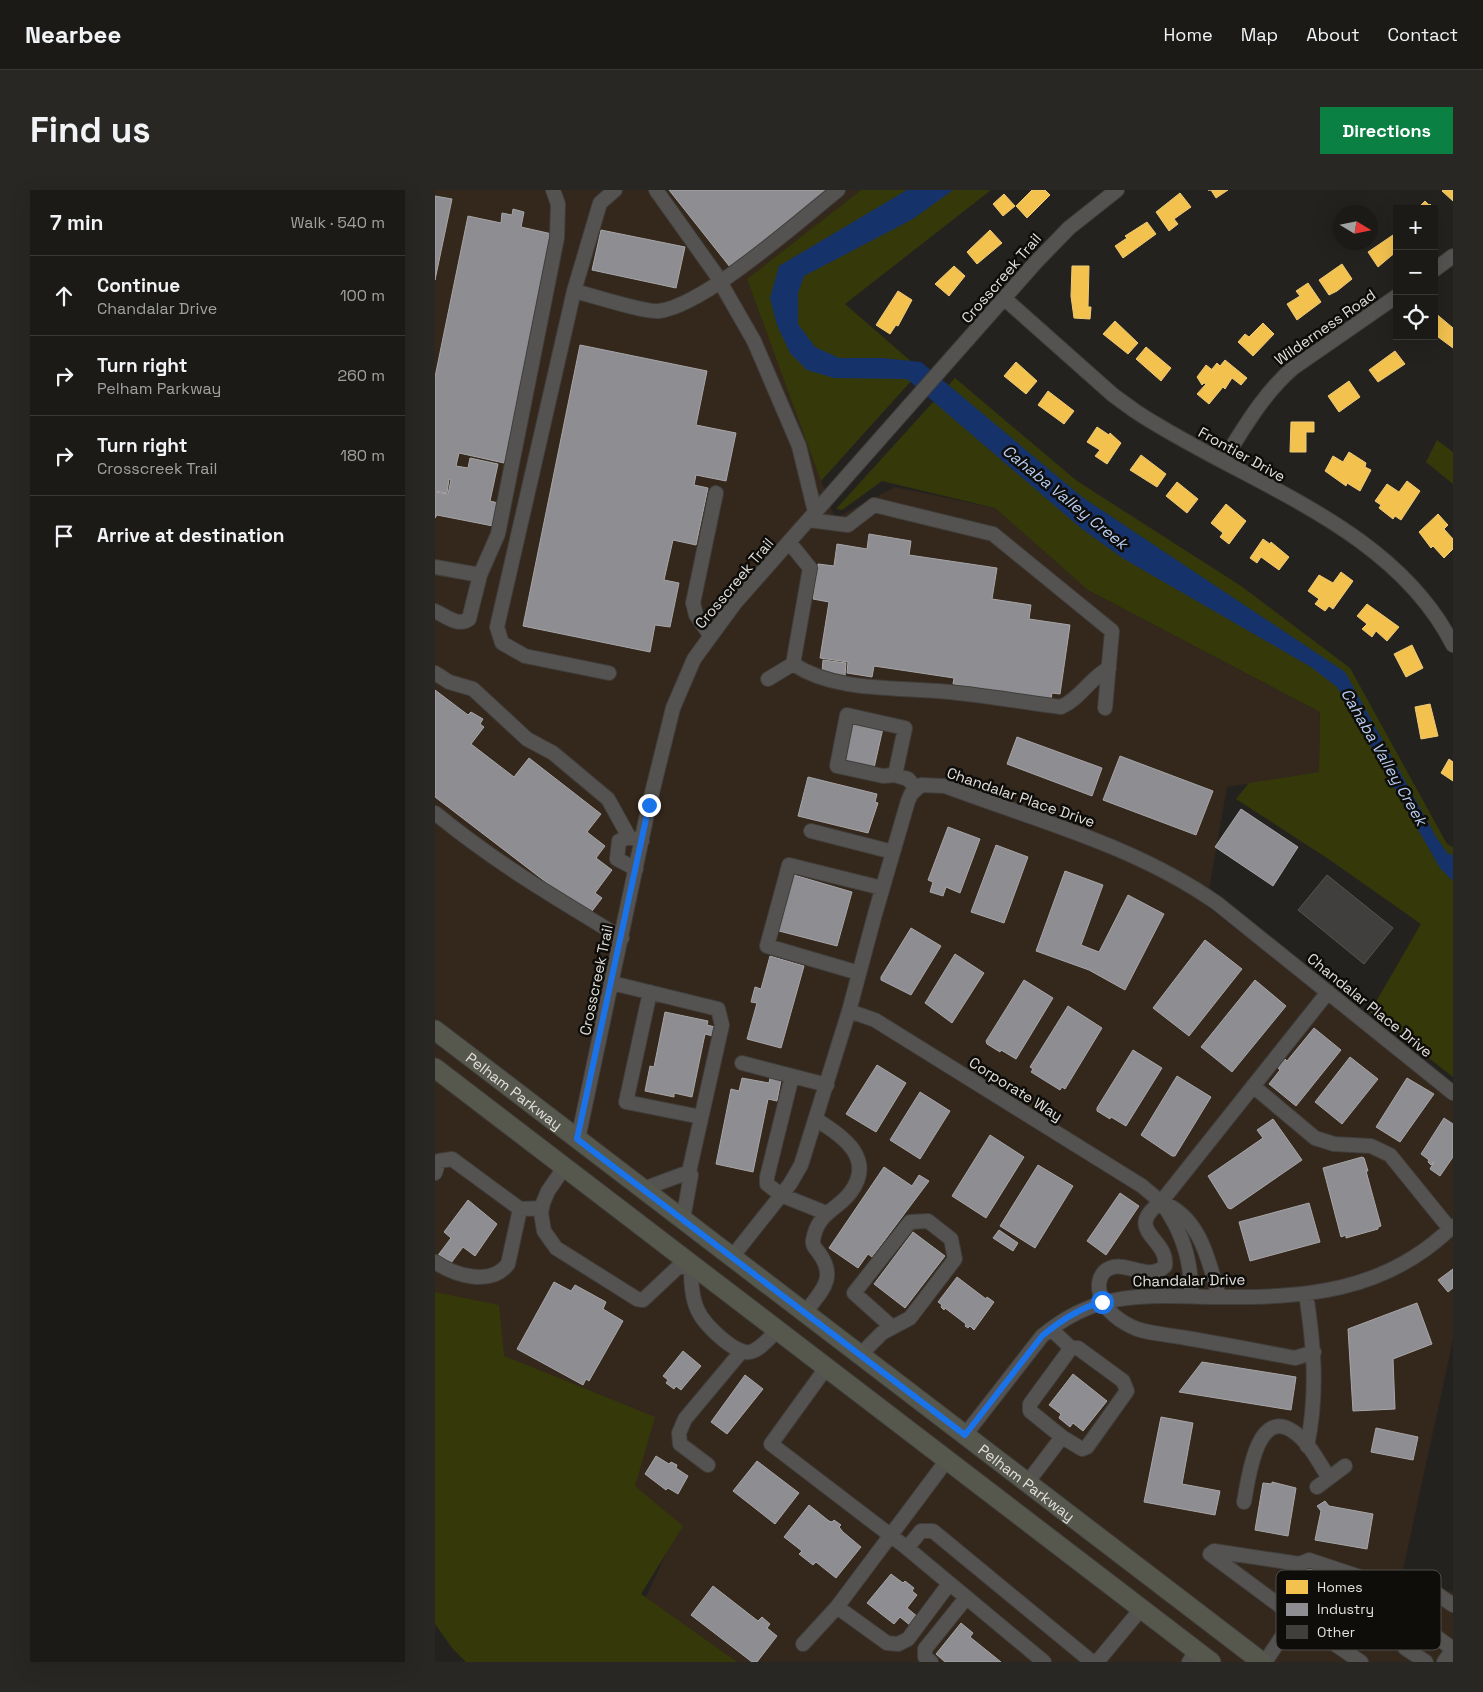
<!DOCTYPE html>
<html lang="en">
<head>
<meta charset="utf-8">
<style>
	:root { --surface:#1b1a17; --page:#282724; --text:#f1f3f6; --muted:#a0a1a1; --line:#393836; --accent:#0b8043 }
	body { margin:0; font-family:"Space Grotesk",sans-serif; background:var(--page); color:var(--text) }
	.controls { position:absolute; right:15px; top:15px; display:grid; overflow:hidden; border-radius:0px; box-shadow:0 5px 20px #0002 }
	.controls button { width:45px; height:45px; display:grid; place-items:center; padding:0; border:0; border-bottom:1px solid var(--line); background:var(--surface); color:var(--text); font:25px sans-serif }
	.compass { position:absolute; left:898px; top:15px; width:45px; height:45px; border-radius:50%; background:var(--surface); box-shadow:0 5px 20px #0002; rotate:100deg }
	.stop { position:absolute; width:15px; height:15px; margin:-11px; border:4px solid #1a73e8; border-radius:50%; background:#fff }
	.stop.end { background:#1a73e8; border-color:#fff; box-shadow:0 1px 5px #0008 }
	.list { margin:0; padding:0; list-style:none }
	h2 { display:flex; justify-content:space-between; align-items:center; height:65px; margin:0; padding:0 20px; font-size:21px }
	h2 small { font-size:16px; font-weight:400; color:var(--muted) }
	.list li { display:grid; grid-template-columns:32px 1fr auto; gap:15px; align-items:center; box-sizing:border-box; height:80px; padding:0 20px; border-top:1px solid var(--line) }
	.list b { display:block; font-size:19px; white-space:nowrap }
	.list p { margin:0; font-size:16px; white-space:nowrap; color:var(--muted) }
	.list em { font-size:16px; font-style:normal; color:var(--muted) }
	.icon { flex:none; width:28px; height:28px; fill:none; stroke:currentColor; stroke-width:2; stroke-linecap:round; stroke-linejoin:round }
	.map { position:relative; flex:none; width:1018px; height:1472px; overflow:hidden; border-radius:0px }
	header { display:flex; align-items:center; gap:30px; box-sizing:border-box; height:70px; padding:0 25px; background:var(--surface); border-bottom:1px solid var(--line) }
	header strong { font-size:24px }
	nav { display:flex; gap:28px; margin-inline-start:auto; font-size:18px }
	.intro { display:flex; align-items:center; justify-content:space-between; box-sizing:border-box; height:120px; padding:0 30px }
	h1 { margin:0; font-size:35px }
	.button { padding:12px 22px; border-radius:0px; background:var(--accent); color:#fff; font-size:18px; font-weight:700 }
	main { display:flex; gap:30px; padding:0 30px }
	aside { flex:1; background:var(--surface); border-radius:0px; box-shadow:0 5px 20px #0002 }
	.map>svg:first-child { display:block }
</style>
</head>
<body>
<header>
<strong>Nearbee</strong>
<nav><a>Home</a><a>Map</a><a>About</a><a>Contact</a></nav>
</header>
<div class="intro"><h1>Find us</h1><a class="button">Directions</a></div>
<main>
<aside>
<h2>7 min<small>Walk · 540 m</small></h2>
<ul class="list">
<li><svg class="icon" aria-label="ahead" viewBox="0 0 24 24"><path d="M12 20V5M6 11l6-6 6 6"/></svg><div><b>Continue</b><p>Chandalar Drive</p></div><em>100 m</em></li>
<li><svg class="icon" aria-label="right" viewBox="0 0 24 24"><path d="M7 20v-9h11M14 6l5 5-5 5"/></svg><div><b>Turn right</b><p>Pelham Parkway</p></div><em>260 m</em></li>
<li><svg class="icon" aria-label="right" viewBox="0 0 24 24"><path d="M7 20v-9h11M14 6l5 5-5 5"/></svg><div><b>Turn right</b><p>Crosscreek Trail</p></div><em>180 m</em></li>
<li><svg class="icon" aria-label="arrive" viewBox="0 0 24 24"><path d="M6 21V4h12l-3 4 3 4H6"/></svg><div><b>Arrive at destination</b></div></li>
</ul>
</aside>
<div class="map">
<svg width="1018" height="1472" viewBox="0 0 1018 1472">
	<rect width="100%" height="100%" fill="#24221f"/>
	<path fill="#34271c" d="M0,0H426L312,89L400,328L460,297L560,318L653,400L885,522L884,582L792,597L771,716L1018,904V1150L966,1389L1018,1402V1472H270L203,1424L242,1340L0,1175Z"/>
	<path fill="#353909" d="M426,0H556L410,114L486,180L386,291L312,89Z
		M520,188L642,291L806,396L915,478L1012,654L1018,657V887L935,822L986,734L895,670L801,609L814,593L884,582L885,522L653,400L560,318L447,291L407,320L401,319Z
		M1002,250L1018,262V294L991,272Z
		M0,1102L64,1115L69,1166L220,1227L200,1296L248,1336L206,1404L302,1472H31L18,1459L0,1434Z"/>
	<path fill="#15326b" d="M472,0H518L478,29L369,86L363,103V134L380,157L404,168H447L486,172L647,307L910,482L1001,647L1013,664L1018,665V691L1005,678L902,497L876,477L689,369L647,339L472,189L399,188L372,180L355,163L342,135L335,108L344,76Z"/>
	<path fill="#f2c14e" stroke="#eeca79" d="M597,0H610L615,5L592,28L581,16Z
		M773,0H793L781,8L776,0Z
		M1018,0V11L1007,1L1008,0Z
		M745,3L756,17L739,29L743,34L734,41L721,22Z
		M569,4L580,16L568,26L558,14Z
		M990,11L994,15L995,14L999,19H982Z
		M712,32L721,44L688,68L680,56L692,48L690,46Z
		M555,40L567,53L542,74L532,62Z
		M958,45L962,50V61L943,77L933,62Z
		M907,74L917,89L902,101L894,105L884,90Z
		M519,76L530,86L514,106L500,94Z
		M637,76H654L653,117H656L655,129L639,128L636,106Z
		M873,93L886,112L862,130L852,114L865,106L861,101Z
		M463,101L477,110L463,136L461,135L455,144L441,135Z
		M999,122L1018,138V158L999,144Z
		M680,131L703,153L693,164L668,144Z
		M828,133L839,144L818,166L803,152L810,144L814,147Z
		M711,157L736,178L726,191L701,169Z
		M960,161L970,174L943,192L934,180Z
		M790,170L812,188L806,195L797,188L790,199L788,197L774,214L762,204L771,194L769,193L767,195L762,187L771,175L780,182L777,179L782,173L785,176Z
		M581,172L602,191L591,204L569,186Z
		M914,191L925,207L904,222L893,206Z
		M613,201L639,221L629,234L603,215Z
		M856,232H879V242H871V262H855Z
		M662,237L674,245L675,243L686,253L672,274L660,266L665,260L652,252Z
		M914,262L928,271L931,273L930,277L936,280L925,301L912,293L911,296L890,281L898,266L908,272Z
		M706,265L731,284L722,297L695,280Z
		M972,291L985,301L966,330L960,326L958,329L944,318L946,315L940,311L952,294L964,302Z
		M742,292L763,309L752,323L731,306Z
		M791,314L811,331L794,354L785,347L788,343L776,333Z
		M1003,324L1013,335L1009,339L1018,349V359L1009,368L998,356L996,358L984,342Z
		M828,349L835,354L836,352L854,367L844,380L826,367L822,373L815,368Z
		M906,382L918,391L898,419L894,416L890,421L880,414L884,409L873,401L884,385L898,393Z
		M932,414L964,437L952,451L941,441L937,447L927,439L932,434L922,426Z
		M977,455L988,478L971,487L959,464Z
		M995,514L1003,546L986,549L980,517Z
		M1014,569L1018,572V591L1006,583Z"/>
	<path fill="#8d8d92" stroke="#a7a6a8" d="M234,0H393L295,77Z
		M0,6L17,9L0,90Z
		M78,19L89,22L86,37L117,44L86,192H90L87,206H83L69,273L24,263L21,276L33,278L35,268L63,274L55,311L63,313L58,336L2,325L0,328V302L13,304L16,290L14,289L12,303L0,301V187L33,26L66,33L67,23L77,25Z
		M166,40L250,57L241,98L157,80Z
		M145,155L272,181L261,235L301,243L291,291L261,285L259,295L273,298L261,355L238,350L229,390L244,393L235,437L220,435L215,462L88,436Z
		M434,344L476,351L474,365L562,378L557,409L596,415L594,429L635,435L625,504L617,503L616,509L518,494L519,488L439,476L437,487L412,483L413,472L385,468L394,412L378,409L383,374L399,376L402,354L432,359Z
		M388,470L411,473L410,486L387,482Z
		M0,500L33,525L36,522L48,529L45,534L49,537L36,554L79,587L94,568L166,624L152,642L170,656L161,668L177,680L160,703L167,708L154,725L0,607Z
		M417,531L448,538L439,578L408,572Z
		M582,547L667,578L657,606L572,574Z
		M685,566L778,601L761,645L668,610Z
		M373,587L442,604L440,612L443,613L433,643L363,626Z
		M806,619L863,657L838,696L780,657Z
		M513,637L545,649L525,703L511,697L508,706L495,702L498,692L493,690Z
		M561,655L593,667L569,733L536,722Z
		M630,681L668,695L646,755L664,762L693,705L729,724L690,800L654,780L601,761Z
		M359,685L417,702L402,756L344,741Z
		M476,738L506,756L476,805L446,790V787Z
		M770,750L807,779L754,846L718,818Z
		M520,764L549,783L517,833L490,813Z
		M335,766L369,776L346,858L312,849L322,813L316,812L320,797L326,799Z
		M589,790L618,808L581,869L566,860L565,862L552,854L551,851Z
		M820,790L851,816L797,882L766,857Z
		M633,816L667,838L630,899L627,897L625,900L596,882L598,879L595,877Z
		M230,822L273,831L272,835L280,837L278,846L270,844L257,907L239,903V907L210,901L215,876L219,877Z
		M879,838L906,860L861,916L834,894L845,880L842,877L849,868L852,871Z
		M698,860L727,878L691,936L676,927L675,929L662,921V918Z
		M915,867L943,889L907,934L880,912Z
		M442,875L471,893L441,942L411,924Z
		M742,886L776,907L740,966H737L706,945Z
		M307,888L334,893L335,888L346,890L342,911L333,909L318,982L281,974L296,899L304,901Z
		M972,888L999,904L965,952L941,937Z
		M485,902L515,921L485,969L455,950Z
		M1009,928L1018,934V967L1005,986L995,979L999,972L996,975L993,972L994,970L986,964Z
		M838,929L867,970L796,1019L793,1018L773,986L828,948L822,940Z
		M555,945L589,967L551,1028L517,1006Z
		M927,967L929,968L933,981H931L946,1036L943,1037V1039L911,1048V1045L906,1047L888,978Z
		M603,975L638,996L600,1058L565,1036Z
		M449,977L477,996L484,985L494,991L437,1067L433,1064L423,1078L394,1058Z
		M685,1003L704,1016L671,1065L652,1051Z
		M33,1010L62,1034L40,1066L28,1057L13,1077L1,1068L16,1048L9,1042Z
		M874,1013L885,1052L815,1071L804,1032Z
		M564,1040L583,1053L578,1061L558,1048Z
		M478,1042L510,1066L470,1118L439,1094Z
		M1018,1079V1098L1013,1102L1003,1090Z
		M522,1087L551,1109L552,1107L559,1112L539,1140L535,1136L533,1138L530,1136L531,1134L510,1118L509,1120L506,1117L507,1115L503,1112Z
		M119,1092L136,1101L140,1095L171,1112L168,1119L188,1131L154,1191L151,1189L148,1195L82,1159Z
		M982,1113L997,1154L958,1169L960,1219L918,1221L913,1139Z
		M248,1161L266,1176L246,1200L241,1196L239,1199L231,1193L233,1190L228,1186Z
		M767,1172L861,1187L856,1220L744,1202Z
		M638,1184L672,1211L648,1241L638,1233L635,1237L624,1228L626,1224L614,1215Z
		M310,1185L328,1199L292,1244L276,1232Z
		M726,1227L758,1233L747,1294L785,1301L780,1325L709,1312Z
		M941,1238L983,1247L978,1270L936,1262Z
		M221,1266L234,1274L236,1272L242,1275L241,1278L253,1286L243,1304L233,1298L231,1300L210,1284Z
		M322,1271L364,1303L340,1334L298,1301Z
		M837,1292L861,1298L853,1346L820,1340L828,1293L837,1294Z
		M890,1311L894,1316L938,1324L932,1359L880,1350L886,1321L882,1316Z
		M374,1315L394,1331L397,1332L399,1330L406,1335L404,1337L408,1342L426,1357L401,1388L381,1372L378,1375L364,1364L367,1361L349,1347Z
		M873,1372L948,1402L939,1425L864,1396Z
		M456,1384L468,1393L470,1391L479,1398L477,1401L482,1405L472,1418L483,1427L476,1436L465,1427L459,1434L432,1413Z
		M278,1396L323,1431L327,1427L335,1434L332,1438L342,1446L322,1472H317L256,1425Z
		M526,1433L538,1443L535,1447L566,1472H510L501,1464Z"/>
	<path fill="#403f3d" stroke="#555350" d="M892,685L958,738L929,774L863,720Z"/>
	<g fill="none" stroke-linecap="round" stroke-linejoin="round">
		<defs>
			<path id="minor" d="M221,0L280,83L319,151L364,256L380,322
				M999,80L1018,66
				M139,101C156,105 211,123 224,121C270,115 364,31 403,0
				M570,109L678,205L700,221C807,292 957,334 1018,455
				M788,271C809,238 828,204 858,178L962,106
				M374,330L413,335L439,315L558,344L677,441L670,518
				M0,377L45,385L63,344L122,48L123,14L118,0
				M0,421C11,426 23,437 34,429L45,385
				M275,445L261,425L258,413L281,303
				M358,474C399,501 454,497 502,501C543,504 585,512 626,517C646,508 655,488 674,478
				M0,483L14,492L38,499L92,549L118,563L173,609L194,647L207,651
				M174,483L90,466L67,453L62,437L139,101L165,13L180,0
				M333,489L358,474L375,378L354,352
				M460,585L448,586L402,576L412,525L470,538L460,585L473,589L481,598
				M0,623C58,671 122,709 187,748
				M376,641L458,662
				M194,647L184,651L182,669L201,679
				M424,783L332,756L354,675L447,698
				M177,793L283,819L287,835L254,982
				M215,802L191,912L266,927
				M414,821L440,830L707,996L726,1012
				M307,873L392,895
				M357,886L332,987V994L346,1005L391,1023
				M818,896L880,948L899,954L936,956L955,965L1015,1039
				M143,949L214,615L238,518L259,469L300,413L601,72L634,38L682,0
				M129,978L113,1001L108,1013L106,1023L109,1041L121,1058L202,1109L208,1110L242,1078L257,1075C255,1088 257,1109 263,1121C269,1134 300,1165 315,1162C325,1160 335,1147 342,1141
				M0,983L4,971L17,969L85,1019L107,1018
				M208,999L254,982L256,985L248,1029
				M297,1067L355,994L366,975L414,821L440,724L473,611L476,604L486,595L510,596C603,631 701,656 783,714L1018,903
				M0,1072C19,1085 56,1097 73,1074L85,1019
				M871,1104C879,1156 883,1204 872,1256
				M756,1106C757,1072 747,1040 726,1012C765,1026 774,1071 784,1107
				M370,1123C385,1102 403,1089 384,1063C381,1059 377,1056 378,1050C383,1022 401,1021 415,1003C441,969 408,946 382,930
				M616,1139L636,1158
				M879,1162L860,1168C823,1161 787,1154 751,1148C735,1145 717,1144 702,1139C687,1133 668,1120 665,1104C663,1096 664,1088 669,1082C686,1065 712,1094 730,1076C734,1048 687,1041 726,1012L893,802
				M425,1165L447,1143L475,1128L520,1069L516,1049L493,1031L475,1032L419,1103L457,1137
				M391,1178L336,1254L472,1358L486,1341H498L657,1472
				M530,1245L607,1146C663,1099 711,1106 779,1107C869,1108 950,1103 1018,1036
				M273,1275L245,1254L244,1243L250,1229L306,1162
				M592,1293L627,1247L595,1221V1214L636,1158H643L688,1191L692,1201L652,1257L647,1259L627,1247
				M882,1297L910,1276
				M809,1312C813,1292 821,1215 859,1242C874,1252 884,1273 894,1288
				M472,1358L609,1472
				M779,1361L865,1374L874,1370L952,1396L941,1443L871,1410L860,1427L775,1364Z
				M995,1399L1018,1415
				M402,1417L452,1453L463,1454L473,1449L514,1394
				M978,1430L1018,1459
				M368,1454L402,1417L512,1270
				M970,1458L991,1472
				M496,1472L490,1467V1459L531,1408
				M662,1472L706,1419
				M754,1472L761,1461
				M830,1472L860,1427L926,1472
				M1009,1472L1018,1459"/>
			<g id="major">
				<path id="s1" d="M0,840L827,1472"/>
				<path d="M0,878L776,1472"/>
			</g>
		</defs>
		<use href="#minor" stroke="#403e3b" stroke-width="16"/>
		<use href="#major" stroke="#403e3b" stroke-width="21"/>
		<use href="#minor" stroke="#555351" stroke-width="14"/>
		<use href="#major" stroke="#56574d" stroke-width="19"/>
	</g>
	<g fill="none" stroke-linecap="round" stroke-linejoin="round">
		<path stroke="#1a73e8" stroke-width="6" d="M214,615L142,949L530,1245L607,1146C625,1131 644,1118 667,1112"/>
	</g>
	<g text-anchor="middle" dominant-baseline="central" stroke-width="5" stroke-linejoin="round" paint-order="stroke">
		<g font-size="15" fill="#e3e0dc" stroke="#0e0d0a">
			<text transform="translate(566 88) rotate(-49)">Crosscreek Trail</text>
			<text transform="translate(890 137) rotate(-35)">Wilderness Road</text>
			<text transform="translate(807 264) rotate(29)">Frontier Drive</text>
			<text transform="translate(299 393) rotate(-50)">Crosscreek Trail</text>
			<text transform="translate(586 607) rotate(19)">Chandalar Place Drive</text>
			<text transform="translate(161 790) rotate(-78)">Crosscreek Trail</text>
			<text transform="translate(935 815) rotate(39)">Chandalar Place Drive</text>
			<text transform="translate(581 899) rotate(32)">Corporate Way</text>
			<text stroke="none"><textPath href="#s1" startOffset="100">Pelham Parkway</textPath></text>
			<text transform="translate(754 1090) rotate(-1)">Chandalar Drive</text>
			<text stroke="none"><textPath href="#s1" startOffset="745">Pelham Parkway</textPath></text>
		</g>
		<g font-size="16" font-style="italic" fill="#b5cbf1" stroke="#0e0d0a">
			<text transform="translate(630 307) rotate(39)">Cahaba Valley Creek</text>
			<text transform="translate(949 567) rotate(60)">Cahaba Valley Creek</text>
		</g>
	</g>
	<rect x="841" y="1380" width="165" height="80" rx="8" fill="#0e0d0a" stroke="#4e4c49" stroke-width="1"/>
	<rect x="851" y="1390" width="22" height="14" fill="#f2c14e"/>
	<rect x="851" y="1413" width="22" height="13" fill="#8d8d92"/>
	<rect x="851" y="1435" width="22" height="14" fill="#403f3d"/>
	<g font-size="14" fill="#e3e0dc">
		<text x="882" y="1402">Homes</text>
		<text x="882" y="1424">Industry</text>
		<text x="882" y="1447">Other</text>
	</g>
</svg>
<div class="controls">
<button>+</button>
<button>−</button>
<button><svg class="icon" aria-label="locate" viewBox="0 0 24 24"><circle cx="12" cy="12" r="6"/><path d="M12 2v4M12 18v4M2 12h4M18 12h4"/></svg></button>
</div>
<svg class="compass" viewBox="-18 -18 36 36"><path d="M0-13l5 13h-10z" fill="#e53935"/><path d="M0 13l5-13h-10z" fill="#a0a1a1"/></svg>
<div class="stop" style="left:667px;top:1112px"></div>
<div class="stop end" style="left:214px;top:615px"></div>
</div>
</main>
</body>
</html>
